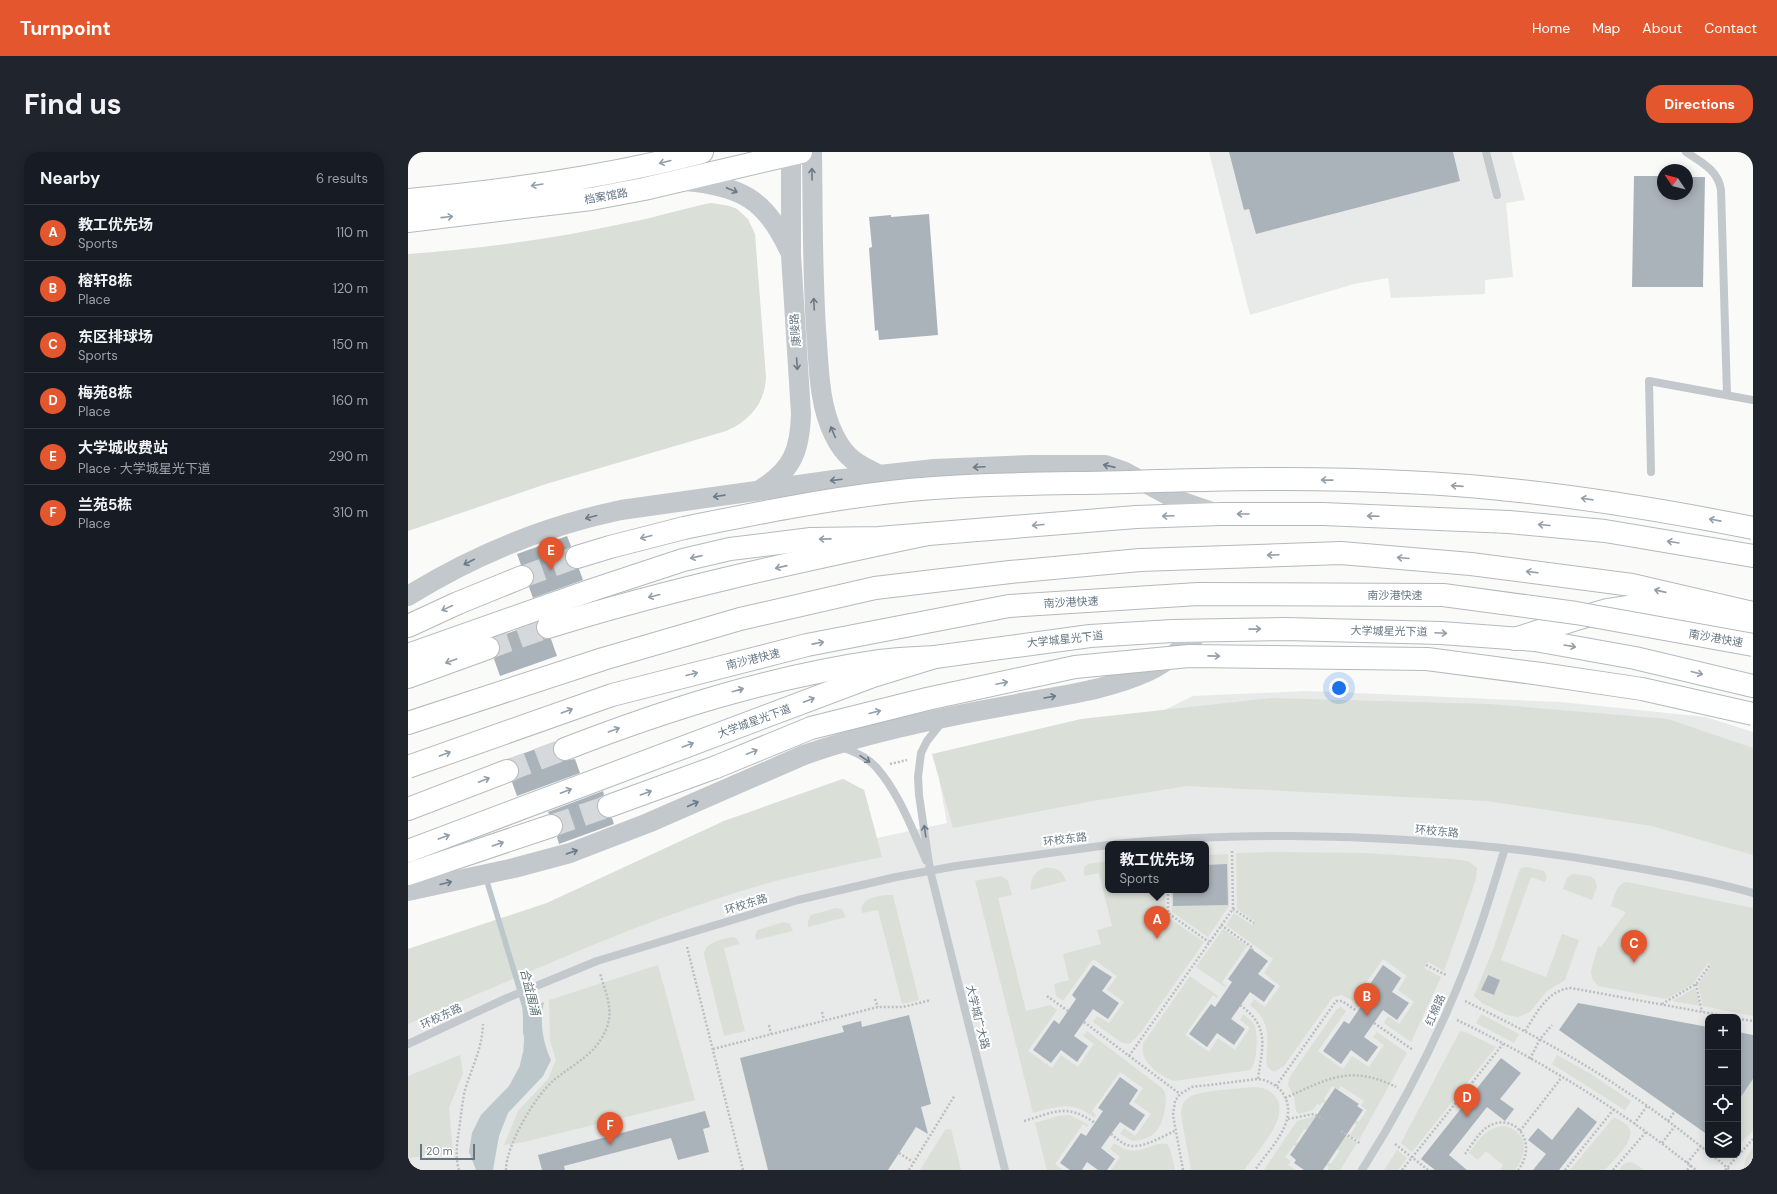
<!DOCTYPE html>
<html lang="en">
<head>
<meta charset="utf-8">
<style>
	:root { --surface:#171b24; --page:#20242c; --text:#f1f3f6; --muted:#9ea1a6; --line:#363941; --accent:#e4572e }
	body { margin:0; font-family:"DM Sans","Noto Sans SC",sans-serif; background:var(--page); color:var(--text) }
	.controls { position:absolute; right:12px; bottom:12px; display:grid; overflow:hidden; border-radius:8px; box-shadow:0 2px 10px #0003 }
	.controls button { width:36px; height:36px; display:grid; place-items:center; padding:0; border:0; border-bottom:1px solid var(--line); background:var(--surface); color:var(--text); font:20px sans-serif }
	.compass { position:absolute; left:1249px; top:12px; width:36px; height:36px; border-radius:50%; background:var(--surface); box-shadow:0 2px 10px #0003; rotate:305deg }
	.scale { position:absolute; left:12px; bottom:10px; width:55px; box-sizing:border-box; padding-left:4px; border:2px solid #657683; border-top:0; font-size:11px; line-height:14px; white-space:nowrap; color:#657683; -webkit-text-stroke:3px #fff; paint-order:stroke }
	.you { position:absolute; left:931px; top:536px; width:14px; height:14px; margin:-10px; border:3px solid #fff; border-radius:50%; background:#1a73e8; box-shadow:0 0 0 6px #1a73e833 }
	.badge { display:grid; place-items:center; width:26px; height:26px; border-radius:50%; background:var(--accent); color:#fff; font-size:13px; font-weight:700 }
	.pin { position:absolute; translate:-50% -33px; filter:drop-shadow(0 1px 2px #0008) }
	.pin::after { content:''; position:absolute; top:21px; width:14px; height:12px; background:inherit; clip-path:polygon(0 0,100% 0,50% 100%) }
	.popup { position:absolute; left:697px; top:689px; width:104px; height:52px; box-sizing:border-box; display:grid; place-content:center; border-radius:8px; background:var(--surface); filter:drop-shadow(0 1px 3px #0005); font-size:13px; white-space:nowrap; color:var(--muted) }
	.popup b { font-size:15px; color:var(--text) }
	.popup::after { content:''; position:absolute; left:50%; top:100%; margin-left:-8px; border:8px solid transparent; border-top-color:var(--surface) }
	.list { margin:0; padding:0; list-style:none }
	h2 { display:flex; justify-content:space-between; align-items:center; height:52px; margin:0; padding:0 16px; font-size:17px }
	h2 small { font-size:13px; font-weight:400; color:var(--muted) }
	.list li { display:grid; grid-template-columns:26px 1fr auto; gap:12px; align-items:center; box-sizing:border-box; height:56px; padding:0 16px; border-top:1px solid var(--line) }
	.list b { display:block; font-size:15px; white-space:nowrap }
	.list p { margin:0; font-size:13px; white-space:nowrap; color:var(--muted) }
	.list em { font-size:13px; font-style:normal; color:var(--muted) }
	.icon { flex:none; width:22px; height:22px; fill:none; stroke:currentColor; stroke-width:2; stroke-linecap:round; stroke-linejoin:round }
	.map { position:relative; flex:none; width:1345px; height:1018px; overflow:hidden; border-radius:16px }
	header { display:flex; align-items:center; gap:24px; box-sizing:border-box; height:56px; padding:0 20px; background:var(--accent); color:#fff }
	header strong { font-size:19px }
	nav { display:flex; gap:22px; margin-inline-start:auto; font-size:14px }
	.intro { display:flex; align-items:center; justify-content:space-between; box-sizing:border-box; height:96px; padding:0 24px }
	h1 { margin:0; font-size:28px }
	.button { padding:10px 18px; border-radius:16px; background:var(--accent); color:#fff; font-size:14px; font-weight:700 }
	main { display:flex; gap:24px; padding:0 24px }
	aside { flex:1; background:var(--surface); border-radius:16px; box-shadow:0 2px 10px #0003 }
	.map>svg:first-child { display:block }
</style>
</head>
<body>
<header>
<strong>Turnpoint</strong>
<nav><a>Home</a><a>Map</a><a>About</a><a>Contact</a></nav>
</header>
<div class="intro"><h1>Find us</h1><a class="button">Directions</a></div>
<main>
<aside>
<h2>Nearby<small>6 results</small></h2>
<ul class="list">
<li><span class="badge">A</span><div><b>教工优先场</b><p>Sports</p></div><em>110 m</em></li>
<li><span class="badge">B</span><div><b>榕轩8栋</b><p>Place</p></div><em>120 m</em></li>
<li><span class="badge">C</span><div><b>东区排球场</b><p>Sports</p></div><em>150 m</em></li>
<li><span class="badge">D</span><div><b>梅苑8栋</b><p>Place</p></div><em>160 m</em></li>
<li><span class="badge">E</span><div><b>大学城收费站</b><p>Place · 大学城星光下道</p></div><em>290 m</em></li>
<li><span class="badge">F</span><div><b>兰苑5栋</b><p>Place</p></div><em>310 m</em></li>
</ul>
</aside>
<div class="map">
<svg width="1345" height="1018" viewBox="0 0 1345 1018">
	<rect width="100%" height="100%" fill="#fafaf8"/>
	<path fill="#e8e9e9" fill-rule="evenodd" d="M801,0H1104L1117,48L1098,51L1105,125L1077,128V142L983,146L980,126L946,132L842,163Z
		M900,539L1153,550L1298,565L1345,580V1018H0V797L139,751L316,669L435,627L456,638L469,686L539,671L531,627L738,567L785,544ZM700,692H798V738H700ZM1300,865H1330V1003H1300Z"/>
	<path fill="#dadfd7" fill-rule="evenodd" d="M303,51L322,54L329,57L340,67L347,82L358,225C357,251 342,269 318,279L138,332L0,379V102C75,97 150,86 223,70C250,65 276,56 303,51Z
		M863,546L1081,552L1260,567L1345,596V703L1244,674L1079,649L779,634L685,649L545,676L524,602L673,567Z
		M435,627L456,638L474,705C433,714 392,722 353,733C233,768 115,823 0,872V797L139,751L316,669Z
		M866,700L960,701L1044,707L1060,709L1069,716L1068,727L1055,765L1036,819L1020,810L1016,816L1033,825L1003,890L976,871L980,864L991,872L1006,850L990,838L999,824L975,807L945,849L934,843L925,845L876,914L866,920L860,916C857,910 859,904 859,897C861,879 857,864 842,853L846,847L857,855L872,834L856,821L865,807L818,773L826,761L844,773L847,769L829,757L828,701Z
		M820,702L821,754L800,785L764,760L763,738H798V703Z
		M700,709V738H757L758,764L796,790L731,883L721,892L714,891L685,870L689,864L701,871L716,850L699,838L709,824L685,807L655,849L648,844L646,832L661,828L655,802L693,792L689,778L704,774L691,721L676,724V715L680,712Z
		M1119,715L1136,719L1139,725L1137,730L1123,725L1093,808L1138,825L1154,782L1171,788L1157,828L1139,839L1122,860L1110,865L1099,863L1074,851L1066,844L1086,795L1110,722L1113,716ZM1079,823L1092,828L1086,843L1074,838Z
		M636,716C647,715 654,718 658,729L623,738C622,727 626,720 636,716Z
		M1165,722L1182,724L1187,728L1189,734L1184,748L1155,737L1159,726Z
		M593,724L600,729L604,743L590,746L618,859L642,853L649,858L620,899L644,916L653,903L670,915L686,892L675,884L679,879L755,937C759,943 758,949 757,956C754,976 747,987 725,989L712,982L716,976L727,984L743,962L726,950L735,936L712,920L684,959L688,963L686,965C663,949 651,954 625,961L567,729Z
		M1219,730L1345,756V864L1295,854L1290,832L1303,814L1300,811L1285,832L1258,847L1190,834L1184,826L1183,819L1190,794L1193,795L1218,760L1203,754C1206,746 1208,731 1219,730Z
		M485,743L511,848L494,852L470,758L454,761C450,745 473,743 485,743Z
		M428,756L434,757L438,765L400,775V769L403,763Z
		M376,770L382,772L385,779L348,788L347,783L350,778Z
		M815,777L839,794L814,830L818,834L817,835L788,815Z
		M324,785L328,786L332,792L316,796L337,879L316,884L296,802C299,789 313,788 324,785Z
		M250,813L287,948L116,990L96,993L110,959L140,927L148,908L142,888L141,848Z
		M782,824L810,844L809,846L805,843L777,883L801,900L810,886L827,898L842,876L832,868L835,862C840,866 845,869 847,874C850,884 849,912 842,918L766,929C751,924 729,908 736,890Z
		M1287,836L1293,854L1264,849Z
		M933,855L938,859L910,899L935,917L944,904L961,915L976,893L965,885L969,880L999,901L951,988L941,984L949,973L943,969L945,966L951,970L959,958L953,954L956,949L933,934L930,938L924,934L916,947L921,951L919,953L914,950L912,953L909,952L905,958L891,962L888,959L886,945L880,933L881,926L929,857Z
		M1073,862L1111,882L1106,891L1068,871Z
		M1052,879L1060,881L1088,895L1004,1000L993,991Z
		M52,903L55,921L41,956L45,1001L0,1006V924Z
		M1149,903L1183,922L1223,949L1217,958L1144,912Z
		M1345,927V979L1330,993V949Z
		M845,935C854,935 861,937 867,944C884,964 848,1001 836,1018H783L773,963C773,957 774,950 780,946C790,938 831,937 845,935Z
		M662,963L681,973L679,975L675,972L647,1012L655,1018H639L627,971L650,964Z
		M907,964L911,967L902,980L896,977L888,990L893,993L891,996L886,993L877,1005L883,1009L880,1013L888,1018H856L889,969Z
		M1206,965C1211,968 1218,971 1221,976C1228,988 1205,1009 1197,1018H1162Z
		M1097,974C1121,981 1120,1001 1107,1018H1092L1095,1013L1078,999L1070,1008L1061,1001C1071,988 1079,974 1097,974Z
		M543,977L553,1018H512L537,978Z
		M935,982L949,991L932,1018H920L921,1015L915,1011L917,1008L923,1012L932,999L926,996Z
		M706,991C731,1009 739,989 759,992L762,997L767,1018H703L712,1005L702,997Z
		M1345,995V1018H1336L1337,1008Z
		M989,998L999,1006L990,1018H976Z
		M1221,1010L1226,1011L1236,1018H1211L1216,1012Z"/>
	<path fill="#bbc7cb" d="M136,850C131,869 135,891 143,908L135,924L100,961L91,984L85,1018H68L61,1000L64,981L73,963L101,934L120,899L115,881V864L122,856Z"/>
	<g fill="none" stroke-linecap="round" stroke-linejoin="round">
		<path stroke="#bbc7cb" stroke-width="5.5" d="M80,733L117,855L118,869
			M115,912L118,899L119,885"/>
	</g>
	<path fill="#aab3b9" d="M821,0H1045L1052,29L848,82L841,57L836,58Z
		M1226,24H1255V42H1279V25H1297L1295,135H1224Z
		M521,62L530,183L471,188L470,178L467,179L461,96L464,95L461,65L483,63V65Z
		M159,384L163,394L157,402V409L161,414L166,417H171L175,428L125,446L121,435L126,427V421L121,415L113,413L109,402Z
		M128,471V479L132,484L137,487H143L149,504L92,524L86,507L92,499V492L87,486Z
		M147,590L145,595V601L149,606L155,609L167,607L172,621L109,644L104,630L109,627L111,621V615L107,609L100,607Z
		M195,639L196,643L191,646L189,651V658L193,664L198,666H204L206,672L151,692L149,685L155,677V670L151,664L146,662H141L140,660Z
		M819,712L820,753L765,754V738H798V713Z
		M842,796L860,809L850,822L867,834L856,850L842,840L823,867L837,877L826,893L809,881L799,895L781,882L803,852L807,855L824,830L820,827Z
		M685,813L704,825L694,839L711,851L700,867L685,857L666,884L680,894L669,910L653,898L643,911L625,898L646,868L651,872L668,847L664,843Z
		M975,813L993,826L984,840L1001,851L989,868L975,858L956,885L970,895L959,910L943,898L933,912L915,899L936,869L941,872L958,847L954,844Z
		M1080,823L1092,828L1086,843L1073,838Z
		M1170,851L1300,875V983L1151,878Z
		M501,863L523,952L513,955L520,982L508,975L480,1018H360L332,906L436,880L434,874L453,869L454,875Z
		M1330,880L1345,883V927L1330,949Z
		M1093,906L1113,921L1092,947L1106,957L1097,969L1079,955L1041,1003L1059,1018H1027L1013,1007Z
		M712,925L730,938L721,952L737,963L726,979L712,970L703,982L693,996L707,1007L699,1018H690L679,1010L674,1018H662L652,1011L673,981L678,984L695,959L690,956Z
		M927,936L951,952L949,954L955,958L915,1018H896L886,1011L888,1008L882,1003Z
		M1170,955L1189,970L1151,1018H1125L1138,1002L1120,988L1130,976L1144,988Z
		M297,959L302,975L295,977L301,1000L270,1008L263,986L156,1014L157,1018H134L130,1003Z"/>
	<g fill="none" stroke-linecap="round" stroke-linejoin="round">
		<path stroke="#d5d9db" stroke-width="22" stroke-dasharray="22 11" stroke-linecap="butt" d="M114,425L169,405
			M80,496L140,475
			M99,619L157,597
			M143,674L201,654"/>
		<defs>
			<path id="secondary" d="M0,48C99,39 198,25 294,0
				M0,69L183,47L236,37L393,0
				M0,503L181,439L275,408L322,397L403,387L471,386L728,365L813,362H915L1101,370L1197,379L1345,404
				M0,699L465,524L527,505L682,484L764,479L878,477L1033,481L1127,488L1227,506L1345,534"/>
			<path id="primary" d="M1107,487L1165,468L1199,458L1225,454L1261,456L1345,471"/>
			<path id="motorway" d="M169,405L202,395L276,376
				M0,474L50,451L114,425
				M140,475C265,436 393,409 520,382
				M0,525L80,496
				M0,571L195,507L332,467L467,436L602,420L732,408L933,401L1063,412L1224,433L1345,461
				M157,597C260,557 362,525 472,509C490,506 509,506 527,505
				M201,654L308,615
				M0,657L99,619
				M0,722L143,674"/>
		</defs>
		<use href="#secondary" stroke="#b3babf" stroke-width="24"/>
		<use href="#primary" stroke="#b5babe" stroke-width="24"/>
		<use href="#motorway" stroke="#b4b9bd" stroke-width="24"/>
		<path stroke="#bbbfc2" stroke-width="2.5" stroke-dasharray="2 2" stroke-linecap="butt" d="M482,612L499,608
			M760,738V761L801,790
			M825,757L846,771
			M813,773L845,796L844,798
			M279,795L335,1018
			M1018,813L1038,823
			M1288,832L1294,860
			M639,844L660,859
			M467,847L470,855
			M1057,849C1110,875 1164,903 1214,937C1244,956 1272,978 1300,1000
			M1254,852L1288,832L1302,813
			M832,853C863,875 854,895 850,927
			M414,860L416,868
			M1330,867L1345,869
			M1049,868C1134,909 1215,959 1288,1018
			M676,870L772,942
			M966,871L1005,898
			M361,873L363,882
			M1117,879C1129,861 1139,838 1163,836L1322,865
			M305,897L470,855H495L523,848
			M721,904L825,757L824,697
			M1122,907L1132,887L1144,873
			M868,934L928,849H934L949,859
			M877,946C920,927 942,912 988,935
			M880,967L906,962L915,967
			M616,969C647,960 658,951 687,971
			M1260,969L1267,959
			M1226,972L1239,954
			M933,979L953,992
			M1112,979L1154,925
			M703,982C708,986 713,991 719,993C734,998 754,984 767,979
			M1254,991L1267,974
			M987,992L1020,1018
			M491,1001L505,1010
			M1057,1002C1063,994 1070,982 1078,976C1105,957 1132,990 1110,1018
			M1304,1003L1322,1018
			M1279,1011L1293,994
			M51,1018C47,1006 49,990 51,978C53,964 54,951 57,938C64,914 74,898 75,872
			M98,1018C98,993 127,944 146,928C168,910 191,901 200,872C205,855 196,836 192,821
			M501,1018L547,943
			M775,1018L765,963L767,949L772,942L784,935L850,927C860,928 871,934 876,943C891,970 861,997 847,1018
			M994,1018L1095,892
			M1157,1018L1206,957
			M1205,1018L1238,980
			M1279,1018L1283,1013
			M1317,1018L1345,987"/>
		<path stroke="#c3c8cc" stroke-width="8" d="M1078,0L1089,43
			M1278,0C1294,11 1310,18 1313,38L1319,243
			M1243,320L1241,229L1345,248
			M534,570L519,589L513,601L510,625L511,643L522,718L597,1018
			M433,595C445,599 459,605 468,615C491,641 504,677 518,708
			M708,692C765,686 824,684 882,684C990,685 1099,693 1206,712C1253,720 1300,728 1345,741
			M0,892L99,846L189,809L390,748L488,725L548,714L700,693
			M954,1018C1003,941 1043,860 1072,775C1081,749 1089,722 1097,696"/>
		<path stroke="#c3c8cc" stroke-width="20" d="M404,0C405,64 404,127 409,191C411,221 412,255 426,283C437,306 450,313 472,323
			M278,29C332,34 358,47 381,98
			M353,337C385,318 392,297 393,262L383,103V0
			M0,444C66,403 137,374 213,358L426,328L526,317L622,313H697L717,320L769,348L807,361
			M0,739L106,716L162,701L240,671L396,603C461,580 535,565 603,553C649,544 698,539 741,519C760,510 778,492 794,478"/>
		<use href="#secondary" stroke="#fff" stroke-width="22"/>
		<use href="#primary" stroke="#fff" stroke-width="22"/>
		<use href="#motorway" stroke="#fff" stroke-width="22"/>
		<defs>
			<path id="motorway-bridge" d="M276,376C345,362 414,348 483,340C562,331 642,332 721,330C813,327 905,325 997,330C1114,335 1230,353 1345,376
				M0,615L204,543L399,493L601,454L790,442L1035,443L1168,461L1345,493
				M308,615L403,576L519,547L667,515L781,504L1019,507L1133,522L1234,537L1345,562"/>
		</defs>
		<use href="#motorway-bridge" stroke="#b4b9bd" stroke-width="24" stroke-linecap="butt"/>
		<use href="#motorway-bridge" stroke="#fff" stroke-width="22"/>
	</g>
	<defs><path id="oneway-shaft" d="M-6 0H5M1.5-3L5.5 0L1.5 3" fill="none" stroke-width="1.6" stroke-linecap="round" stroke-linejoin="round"/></defs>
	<g stroke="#939fa8">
		<use href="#oneway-shaft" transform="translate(257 10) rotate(166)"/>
		<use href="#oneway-shaft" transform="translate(129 33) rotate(171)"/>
		<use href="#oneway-shaft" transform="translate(39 65) rotate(-6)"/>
		<use href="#oneway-shaft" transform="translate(919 328) rotate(-179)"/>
		<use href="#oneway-shaft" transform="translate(1049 334) rotate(-176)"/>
		<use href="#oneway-shaft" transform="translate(1179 347) rotate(-172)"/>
		<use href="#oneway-shaft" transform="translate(835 362) rotate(180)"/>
		<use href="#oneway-shaft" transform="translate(760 364) rotate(178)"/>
		<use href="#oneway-shaft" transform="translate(965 364) rotate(-178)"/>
		<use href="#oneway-shaft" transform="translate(1307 368) rotate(-169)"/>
		<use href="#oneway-shaft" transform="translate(630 373) rotate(175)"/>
		<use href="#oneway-shaft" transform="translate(1136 373) rotate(-175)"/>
		<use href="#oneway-shaft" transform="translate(238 385) rotate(166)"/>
		<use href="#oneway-shaft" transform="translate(417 387) rotate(179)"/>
		<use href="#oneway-shaft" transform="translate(1265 390) rotate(-171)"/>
		<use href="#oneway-shaft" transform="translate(865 403) rotate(178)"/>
		<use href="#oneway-shaft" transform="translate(288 405) rotate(167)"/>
		<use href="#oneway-shaft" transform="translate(995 406) rotate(-175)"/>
		<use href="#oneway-shaft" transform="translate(373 415) rotate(167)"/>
		<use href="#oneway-shaft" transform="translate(1124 420) rotate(-173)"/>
		<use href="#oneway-shaft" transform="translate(1252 439) rotate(-167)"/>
		<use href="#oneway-shaft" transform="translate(246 444) rotate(166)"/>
		<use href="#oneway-shaft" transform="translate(39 456) rotate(155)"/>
		<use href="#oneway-shaft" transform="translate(847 477) rotate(-1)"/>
		<use href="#oneway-shaft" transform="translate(1033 481) rotate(3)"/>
		<use href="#oneway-shaft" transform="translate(410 491) rotate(-11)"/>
		<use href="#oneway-shaft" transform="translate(1162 494) rotate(10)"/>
		<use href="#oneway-shaft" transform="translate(806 504) rotate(1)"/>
		<use href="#oneway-shaft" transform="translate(43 509) rotate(160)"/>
		<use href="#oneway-shaft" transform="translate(1289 521) rotate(14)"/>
		<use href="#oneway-shaft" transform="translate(284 522) rotate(-14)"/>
		<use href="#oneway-shaft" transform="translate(594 531) rotate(-12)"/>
		<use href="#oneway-shaft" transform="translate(330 538) rotate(-16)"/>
		<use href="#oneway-shaft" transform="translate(401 548) rotate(-21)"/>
		<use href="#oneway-shaft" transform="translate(159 559) rotate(-20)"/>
		<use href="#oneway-shaft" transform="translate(467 560) rotate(-14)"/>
		<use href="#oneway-shaft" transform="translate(206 578) rotate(-20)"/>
		<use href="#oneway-shaft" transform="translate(280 593) rotate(-20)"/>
		<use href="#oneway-shaft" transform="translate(344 600) rotate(-22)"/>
		<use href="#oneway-shaft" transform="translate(37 602) rotate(-20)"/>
		<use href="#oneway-shaft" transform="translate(76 628) rotate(-21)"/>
		<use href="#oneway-shaft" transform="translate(158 639) rotate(-21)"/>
		<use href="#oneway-shaft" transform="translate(238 641) rotate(-20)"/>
		<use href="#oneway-shaft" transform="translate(36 685) rotate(-20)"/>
		<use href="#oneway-shaft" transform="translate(90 692) rotate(-19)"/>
	</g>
	<g stroke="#6a7a87">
		<use href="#oneway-shaft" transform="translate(404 22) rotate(-91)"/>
		<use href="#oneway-shaft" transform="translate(324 38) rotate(23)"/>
		<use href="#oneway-shaft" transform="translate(406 152) rotate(-93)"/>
		<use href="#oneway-shaft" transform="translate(389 212) rotate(86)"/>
		<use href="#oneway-shaft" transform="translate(425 280) rotate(-113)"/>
		<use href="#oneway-shaft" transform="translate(701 314) rotate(-167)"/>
		<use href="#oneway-shaft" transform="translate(571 315) rotate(177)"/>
		<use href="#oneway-shaft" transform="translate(428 328) rotate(173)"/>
		<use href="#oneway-shaft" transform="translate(311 344) rotate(172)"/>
		<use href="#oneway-shaft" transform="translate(183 365) rotate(165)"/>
		<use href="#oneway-shaft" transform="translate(61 410) rotate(153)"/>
		<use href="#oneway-shaft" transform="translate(642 545) rotate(-10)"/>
		<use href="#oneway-shaft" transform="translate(457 607) rotate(34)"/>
		<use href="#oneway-shaft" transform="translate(285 652) rotate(-24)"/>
		<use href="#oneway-shaft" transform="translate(517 679) rotate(-98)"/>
		<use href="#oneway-shaft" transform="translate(164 700) rotate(-19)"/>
		<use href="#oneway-shaft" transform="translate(38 731) rotate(-14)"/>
	</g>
	<g text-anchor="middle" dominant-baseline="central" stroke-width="4" stroke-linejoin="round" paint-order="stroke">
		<g font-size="11" fill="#657683" stroke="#fff">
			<text transform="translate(198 44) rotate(-10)">档案馆路</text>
			<text transform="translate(387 178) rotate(-94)">康陵路</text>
			<text x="987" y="443">南沙港快速</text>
			<text transform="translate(663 450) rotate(-3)">南沙港快速</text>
			<text transform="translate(981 479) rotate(1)">大学城星光下道</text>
			<text transform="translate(1308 486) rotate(10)">南沙港快速</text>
			<text transform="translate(657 487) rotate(-6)">大学城星光下道</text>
			<text transform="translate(345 507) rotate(-14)">南沙港快速</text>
			<text transform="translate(346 569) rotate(-20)">大学城星光下道</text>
			<text transform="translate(1029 679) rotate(5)">环校东路</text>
			<text transform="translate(657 687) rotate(-7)">环校东路</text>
			<text transform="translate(338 752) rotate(-17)">环校东路</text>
			<text transform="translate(1027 858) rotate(-66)">红棉路</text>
			<text transform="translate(33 864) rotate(-25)">环校东路</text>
			<text transform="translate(570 865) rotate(76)">大学城广大路</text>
		</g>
		<g font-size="12" font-style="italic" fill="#60757c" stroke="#fff">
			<text transform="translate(122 840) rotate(76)">合益围涌</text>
		</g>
	</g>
</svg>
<div class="controls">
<button>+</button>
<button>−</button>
<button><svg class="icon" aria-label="locate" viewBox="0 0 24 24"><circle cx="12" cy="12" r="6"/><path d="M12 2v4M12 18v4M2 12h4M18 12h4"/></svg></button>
<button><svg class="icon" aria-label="layers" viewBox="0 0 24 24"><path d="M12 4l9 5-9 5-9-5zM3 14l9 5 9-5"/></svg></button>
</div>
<svg class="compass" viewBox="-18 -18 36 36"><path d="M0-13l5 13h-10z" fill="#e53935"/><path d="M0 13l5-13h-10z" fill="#9ea1a6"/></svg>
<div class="scale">20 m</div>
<div class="you"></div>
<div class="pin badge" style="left:749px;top:787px">A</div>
<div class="popup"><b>教工优先场</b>Sports</div>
<div class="pin badge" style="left:959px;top:864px">B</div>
<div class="pin badge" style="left:1226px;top:811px">C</div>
<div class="pin badge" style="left:1059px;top:965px">D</div>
<div class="pin badge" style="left:143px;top:418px">E</div>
<div class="pin badge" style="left:202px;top:993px">F</div>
</div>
</main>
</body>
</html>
